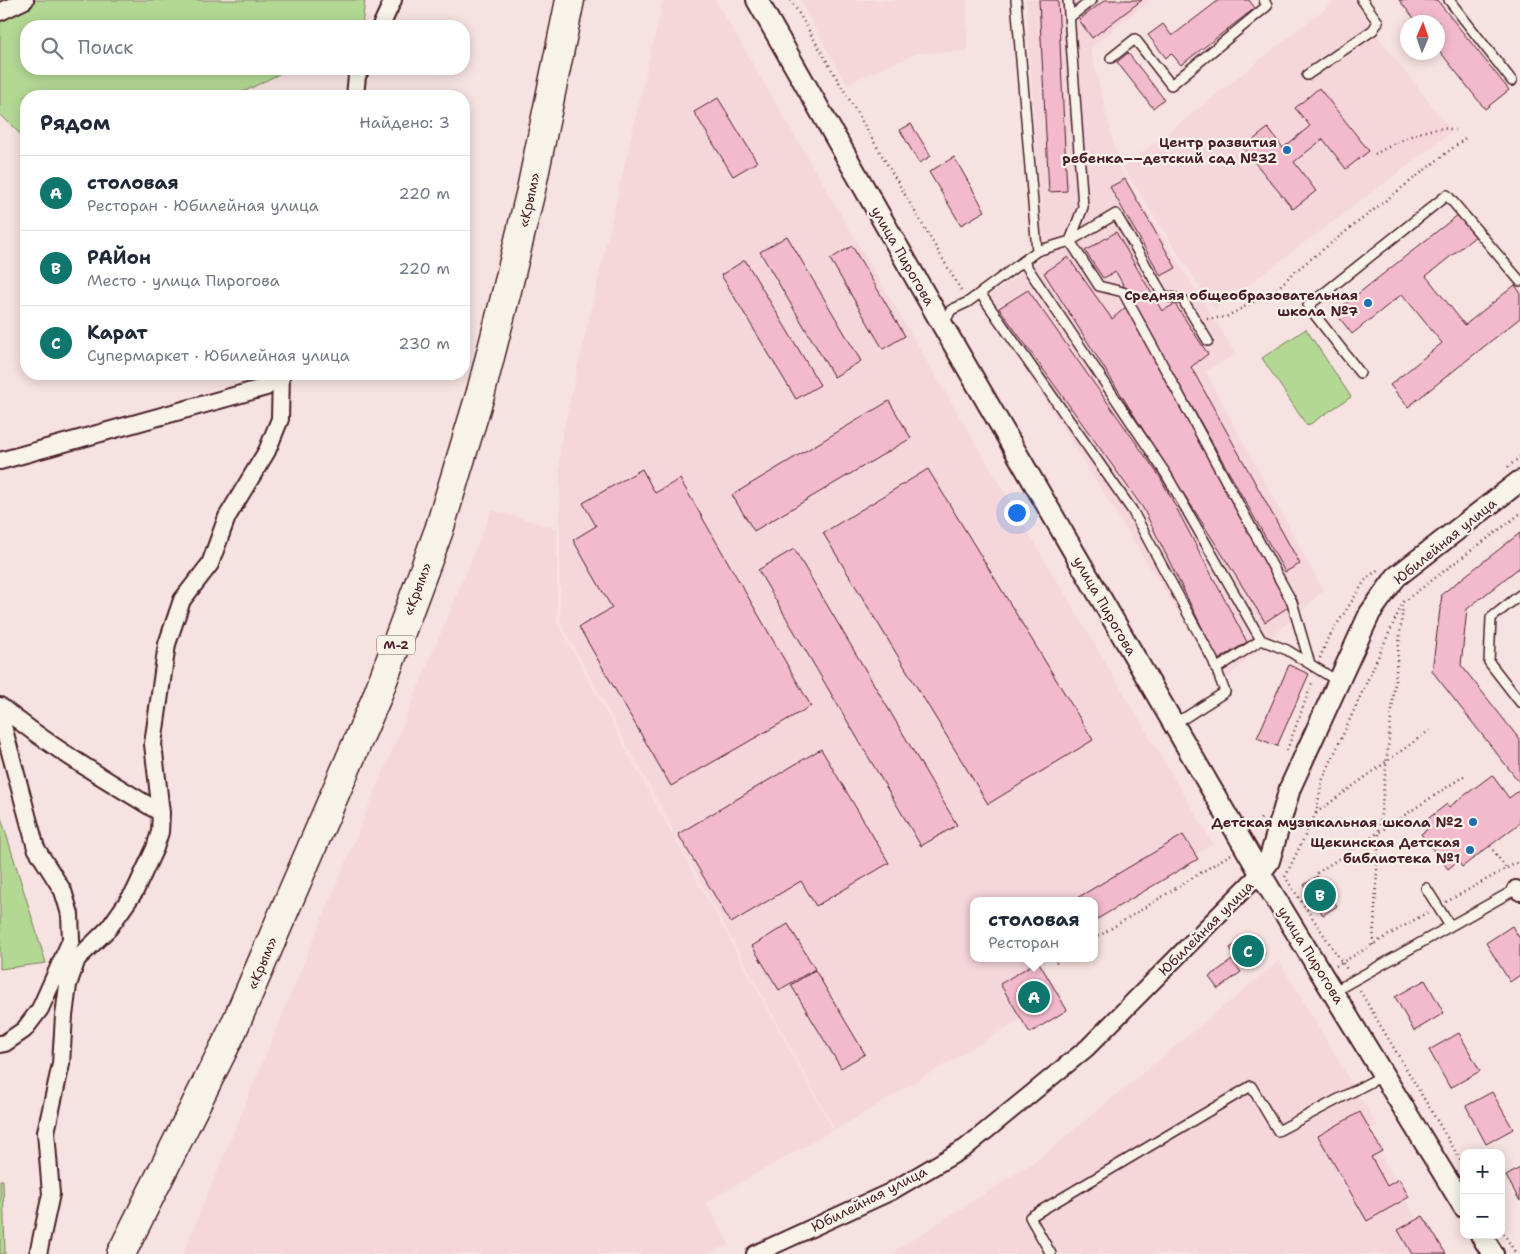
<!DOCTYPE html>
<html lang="ru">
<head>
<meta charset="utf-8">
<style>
	:root { --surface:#fff; --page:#f2f2f3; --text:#1f2937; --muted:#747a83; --line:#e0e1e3; --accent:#0f766e }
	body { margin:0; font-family:"Shantell Sans",sans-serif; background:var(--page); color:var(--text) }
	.controls { position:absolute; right:15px; bottom:15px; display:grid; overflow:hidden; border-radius:10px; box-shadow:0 2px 12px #0003 }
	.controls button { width:45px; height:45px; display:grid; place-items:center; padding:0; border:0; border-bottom:1px solid var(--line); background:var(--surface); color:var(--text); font:25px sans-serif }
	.compass { position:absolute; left:1400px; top:15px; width:45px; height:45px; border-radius:50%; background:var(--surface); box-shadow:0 2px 12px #0003; rotate:2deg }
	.you { position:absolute; left:1016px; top:512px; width:18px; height:18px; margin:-12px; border:4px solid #fff; border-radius:50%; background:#1a73e8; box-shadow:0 0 0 8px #1a73e833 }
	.badge { display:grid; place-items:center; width:32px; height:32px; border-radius:50%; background:var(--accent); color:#fff; font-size:16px; font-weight:700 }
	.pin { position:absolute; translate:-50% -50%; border:2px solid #fff; box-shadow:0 1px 5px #0006 }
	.popup { position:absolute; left:970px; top:897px; width:128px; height:65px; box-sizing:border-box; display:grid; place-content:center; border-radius:10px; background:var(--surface); filter:drop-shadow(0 1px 4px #0005); font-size:16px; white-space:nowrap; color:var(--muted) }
	.popup b { font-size:19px; color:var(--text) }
	.popup::after { content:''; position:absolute; left:50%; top:100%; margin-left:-10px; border:10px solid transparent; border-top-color:var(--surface) }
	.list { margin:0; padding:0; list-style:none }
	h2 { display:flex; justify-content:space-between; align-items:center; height:65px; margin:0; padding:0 20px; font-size:21px }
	h2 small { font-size:16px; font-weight:400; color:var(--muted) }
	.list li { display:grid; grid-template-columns:32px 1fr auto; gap:15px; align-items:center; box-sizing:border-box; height:75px; padding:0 20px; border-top:1px solid var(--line) }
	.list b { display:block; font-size:19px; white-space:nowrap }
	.list p { margin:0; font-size:16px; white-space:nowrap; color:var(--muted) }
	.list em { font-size:16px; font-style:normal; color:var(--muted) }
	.icon { flex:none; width:28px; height:28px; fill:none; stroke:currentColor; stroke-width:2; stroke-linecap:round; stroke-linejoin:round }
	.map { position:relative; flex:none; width:1520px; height:1254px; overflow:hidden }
	.search { position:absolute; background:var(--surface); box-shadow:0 2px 12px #0003; left:20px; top:20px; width:450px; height:55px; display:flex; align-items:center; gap:12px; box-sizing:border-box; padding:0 18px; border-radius:20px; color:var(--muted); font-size:19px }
	.panel { position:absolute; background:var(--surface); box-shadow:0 2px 12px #0003; left:20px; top:90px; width:450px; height:290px; border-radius:20px }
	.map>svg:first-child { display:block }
</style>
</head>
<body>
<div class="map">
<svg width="1520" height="1254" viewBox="0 0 1520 1254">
	<rect width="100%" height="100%" fill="#f6e2e0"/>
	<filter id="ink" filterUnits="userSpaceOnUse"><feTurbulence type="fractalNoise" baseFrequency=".02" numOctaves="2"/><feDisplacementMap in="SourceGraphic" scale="10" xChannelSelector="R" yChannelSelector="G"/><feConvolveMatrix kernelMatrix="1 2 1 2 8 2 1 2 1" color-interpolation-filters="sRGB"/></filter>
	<g filter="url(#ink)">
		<path fill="#f5d6db" d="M663,0H715L923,355L1213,844L1094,917V901H974V958H1038L1061,995L835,1130L560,621V444Z
			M800,0H967V51L918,53L846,84Z
			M1026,0H1150L1090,48L1120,170L1236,354L1205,371L1323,591L1222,682L983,300L1043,258Z
			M1336,0H1354L1373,30L1452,132L1215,310L1123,168Z
			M492,510L557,529V622L833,1130L706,1202L729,1245L704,1254H183Z
			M1279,961L1377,1126L1367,1131L1436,1254H890L1036,1161Z"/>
		<path fill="#b3d894" stroke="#7e7c60" d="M0,0H365L362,26H26V69H289L235,96H26V140L0,114Z
			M1306,329L1351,397L1307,426L1262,358Z
			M0,814L46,963L0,969Z
			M0,1180H3L5,1254H0Z"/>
		<path fill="#f3bace" stroke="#4a1f2b" d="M1039,0H1058L1067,191L1049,192Z
			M1105,0H1142L1092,38L1079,20Z
			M1219,0H1249L1255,8L1181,65L1171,53L1166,58L1148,35L1163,24L1172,36Z
			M1399,0H1437L1509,90L1485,109L1438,49V22H1417Z
			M1128,53L1164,99L1153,108L1117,62Z
			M1319,88L1369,151L1346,169L1323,139L1294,162L1316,191L1293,209L1243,148L1268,128L1283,148L1310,126L1295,108Z
			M718,98L757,162L733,176L694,112Z
			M911,124L931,156L919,163L900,130Z
			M954,157L985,211L961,225L929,172Z
			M1125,179L1176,268L1161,276L1110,187Z
			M1459,214L1476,236L1426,276L1465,325L1515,285L1520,292V318L1408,407L1390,385L1442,343L1402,294L1352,334L1335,312Z
			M1116,232L1162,311L1175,304L1208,354L1191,367L1300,564L1285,572L1116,272L1103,278L1085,251Z
			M787,236L861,361L834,377L760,252Z
			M852,246L905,336L883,349L830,259Z
			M1068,257L1112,319L1127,306L1290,606L1265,622L1044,273Z
			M745,260L820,385L796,399L721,275Z
			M1028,290L1160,477L1247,642L1218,660L1143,508L999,308Z
			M889,401L911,438L754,531L732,495Z
			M642,469L655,493L680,479L811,706L671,786L579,627L612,608L573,540L596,526L583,503Z
			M928,469L1093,740L988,804L823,533Z
			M1520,533V567L1467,609L1461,665L1520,740V783L1432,671L1442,594Z
			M794,549L957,825L921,846L758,570Z
			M1289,665L1309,674L1277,746L1257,738Z
			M821,749L889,863L816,906L801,881L731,923L678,834Z
			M1492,775L1509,798L1520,790V823L1462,867L1458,861L1448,869L1421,834L1429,828L1425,821L1447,804L1449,807Z
			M1183,835L1198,859L1094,921V901H1072Z
			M1317,876L1337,906L1323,915L1304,885Z
			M788,924L815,969L779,990L752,946Z
			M1512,926L1520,939V975L1510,982L1486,943Z
			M1251,934L1265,954L1244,969L1230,948Z
			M1232,960L1241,972L1218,989L1209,977Z
			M1038,961L1067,1010L1030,1033L1000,984Z
			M815,970L865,1054L841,1068L791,985Z
			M1425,980L1444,1013L1414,1031L1395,997Z
			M1459,1033L1480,1071L1450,1088L1429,1050Z
			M1492,1092L1513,1129L1486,1144L1466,1106Z
			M1360,1112L1382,1151L1371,1157L1387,1186L1399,1179L1409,1197L1367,1221L1318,1136Z
			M1520,1168V1201L1506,1176Z
			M1423,1216L1446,1254H1412L1398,1230Z"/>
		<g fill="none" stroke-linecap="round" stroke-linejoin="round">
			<defs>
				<path id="service" d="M1068,0L1083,207L1070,241L1116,214L1163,295L1183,300L1208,341
					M1449,0L1512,81
					M1070,17L1092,0
					M1111,58L1135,39L1171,85L1267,6L1264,0
					M1307,75L1373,30L1378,22L1362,0
					M1037,251L1070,241L1099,286L1123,292L1292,602L1310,664
					M1023,261L1166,474L1261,640L1216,669
					M980,293L1132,510L1213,660L1225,692L1186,717L1173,722
					M943,326L951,310L968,302L1037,251L1016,0
					M1360,373L1308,306L1447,195L1520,281
					M1520,595L1491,618L1489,662L1520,702
					M1261,640L1287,650L1339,682
					M1426,888L1450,926
					M1333,992L1518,888
					M1051,1254L1030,1217L1251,1086L1278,1131L1384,1075"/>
				<path id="minor" d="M0,12L25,0
					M381,26L393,0
					M355,96L357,76L361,69
					M0,461L266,387L276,379L279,374
					M0,706C50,747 106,780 161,813
					M0,715L36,848L63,891L70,914L71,940L40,1009L24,1030L5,1043L0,1044
					M1516,889L1520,892
					M38,1254L51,1194L46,1132L61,1064L64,1016L68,985L77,959L109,928L135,891L155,848L160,832L161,813L153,744L167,644L182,600L210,564L227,517L267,451L280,419L281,374
					M755,1254L890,1192L965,1148L1087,1048L1260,873"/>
				<path id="tertiary" d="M757,0L943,326L1260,873L1464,1207
					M1260,873L1269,861L1290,788L1370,613L1396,577L1520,481
					M1481,1235L1493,1254"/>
				<path id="trunk" d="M121,1254L231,1034L376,699L439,530L481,392L507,290L531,190L570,0"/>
			</defs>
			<use href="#service" stroke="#4a1f2b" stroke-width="12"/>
			<use href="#minor" stroke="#4a1f2b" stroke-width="20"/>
			<use href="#tertiary" stroke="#4a1f2b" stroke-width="24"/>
			<use href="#trunk" stroke="#4a1f2b" stroke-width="31"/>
			<path stroke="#4a1f2b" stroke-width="2.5" stroke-dasharray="1 4" stroke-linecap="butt" d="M791,0L962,292
				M1375,154C1398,142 1429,123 1455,130
				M1277,289L1293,273L1468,136
				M1207,319L1226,317L1277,289L1298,300
				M1508,467L1520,457
				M1320,658L1327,640L1366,579L1380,568
				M1430,730L1316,813L1322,781L1403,602L1520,514
				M1287,750L1313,680
				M1316,813L1285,877L1348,971
				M1254,827L1263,816
				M1490,846L1506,868
				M1317,873L1464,776
				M1446,902L1520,861
				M1094,939L1231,854
				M1373,945L1379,832L1403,606
				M1056,963L1063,958
				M1336,966L1428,912
				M1360,991L1464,1166
				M1501,1229L1516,1254"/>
			<use href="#service" stroke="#f7f3e8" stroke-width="9"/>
			<use href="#minor" stroke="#f7f3e8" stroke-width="16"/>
			<use href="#tertiary" stroke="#f7f3e8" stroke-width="20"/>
			<use href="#trunk" stroke="#f7f3e8" stroke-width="28"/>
		</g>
	</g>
	<g fill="#1f6fb2" stroke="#f7f3e8" stroke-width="2">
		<circle cx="1287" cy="150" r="5"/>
		<circle cx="1368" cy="303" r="5"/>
		<circle cx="1473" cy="822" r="5"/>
		<circle cx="1470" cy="850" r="5"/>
	</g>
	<g text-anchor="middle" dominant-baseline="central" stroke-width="4.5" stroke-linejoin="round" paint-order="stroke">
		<rect fill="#f7f3e8" stroke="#7e5f64" stroke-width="1" x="377" y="635.5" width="38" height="19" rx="4"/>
		<g font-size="12" font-weight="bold" fill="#4a1f2b">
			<text x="396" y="645">М-2</text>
		</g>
		<g font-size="14" font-weight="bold" fill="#4a1f2b" stroke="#f7f3e8" text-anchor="end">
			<text x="1277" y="142">Центр развития<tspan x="1277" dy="16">ребенка––детский сад №32</tspan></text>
			<text x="1358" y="295">Средняя общеобразовательная<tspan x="1358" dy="16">школа №7</tspan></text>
			<text x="1463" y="822">Детская музыкальная школа №2</text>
			<text x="1460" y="842">Щекинская Детская<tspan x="1460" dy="16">библиотека №1</tspan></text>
		</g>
		<g font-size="14" fill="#4a1f2b" stroke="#f7f3e8">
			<text transform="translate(529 200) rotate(-77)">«Крым»</text>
			<text transform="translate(903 256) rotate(60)">улица Пирогова</text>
			<text transform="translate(1445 541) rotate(-39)">Юбилейная улица</text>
			<text transform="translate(417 589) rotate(-69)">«Крым»</text>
			<text transform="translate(1105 606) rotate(60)">улица Пирогова</text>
			<text transform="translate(1206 928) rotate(-45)">Юбилейная улица</text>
			<text transform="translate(1311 955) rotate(58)">улица Пирогова</text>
			<text transform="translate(262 963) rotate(-67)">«Крым»</text>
			<text transform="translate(869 1199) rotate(-27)">Юбилейная улица</text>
		</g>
	</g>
</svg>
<div class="controls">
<button>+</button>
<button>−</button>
</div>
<svg class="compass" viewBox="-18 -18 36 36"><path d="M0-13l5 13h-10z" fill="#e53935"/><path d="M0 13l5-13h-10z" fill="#747a83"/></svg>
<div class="you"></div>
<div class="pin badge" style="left:1034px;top:997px">A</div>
<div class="popup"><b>столовая</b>Ресторан</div>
<div class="pin badge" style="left:1320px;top:895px">B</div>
<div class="pin badge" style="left:1248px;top:951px">C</div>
<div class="search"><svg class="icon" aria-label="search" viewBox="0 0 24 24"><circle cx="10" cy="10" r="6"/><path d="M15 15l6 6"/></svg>Поиск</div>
<section class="panel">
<h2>Рядом<small>Найдено: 3</small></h2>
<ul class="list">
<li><span class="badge">A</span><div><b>столовая</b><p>Ресторан · Юбилейная улица</p></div><em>220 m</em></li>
<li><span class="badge">B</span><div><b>РАЙон</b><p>Место · улица Пирогова</p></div><em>220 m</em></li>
<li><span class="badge">C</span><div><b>Карат</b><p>Супермаркет · Юбилейная улица</p></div><em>230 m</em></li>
</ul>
</section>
</div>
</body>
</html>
